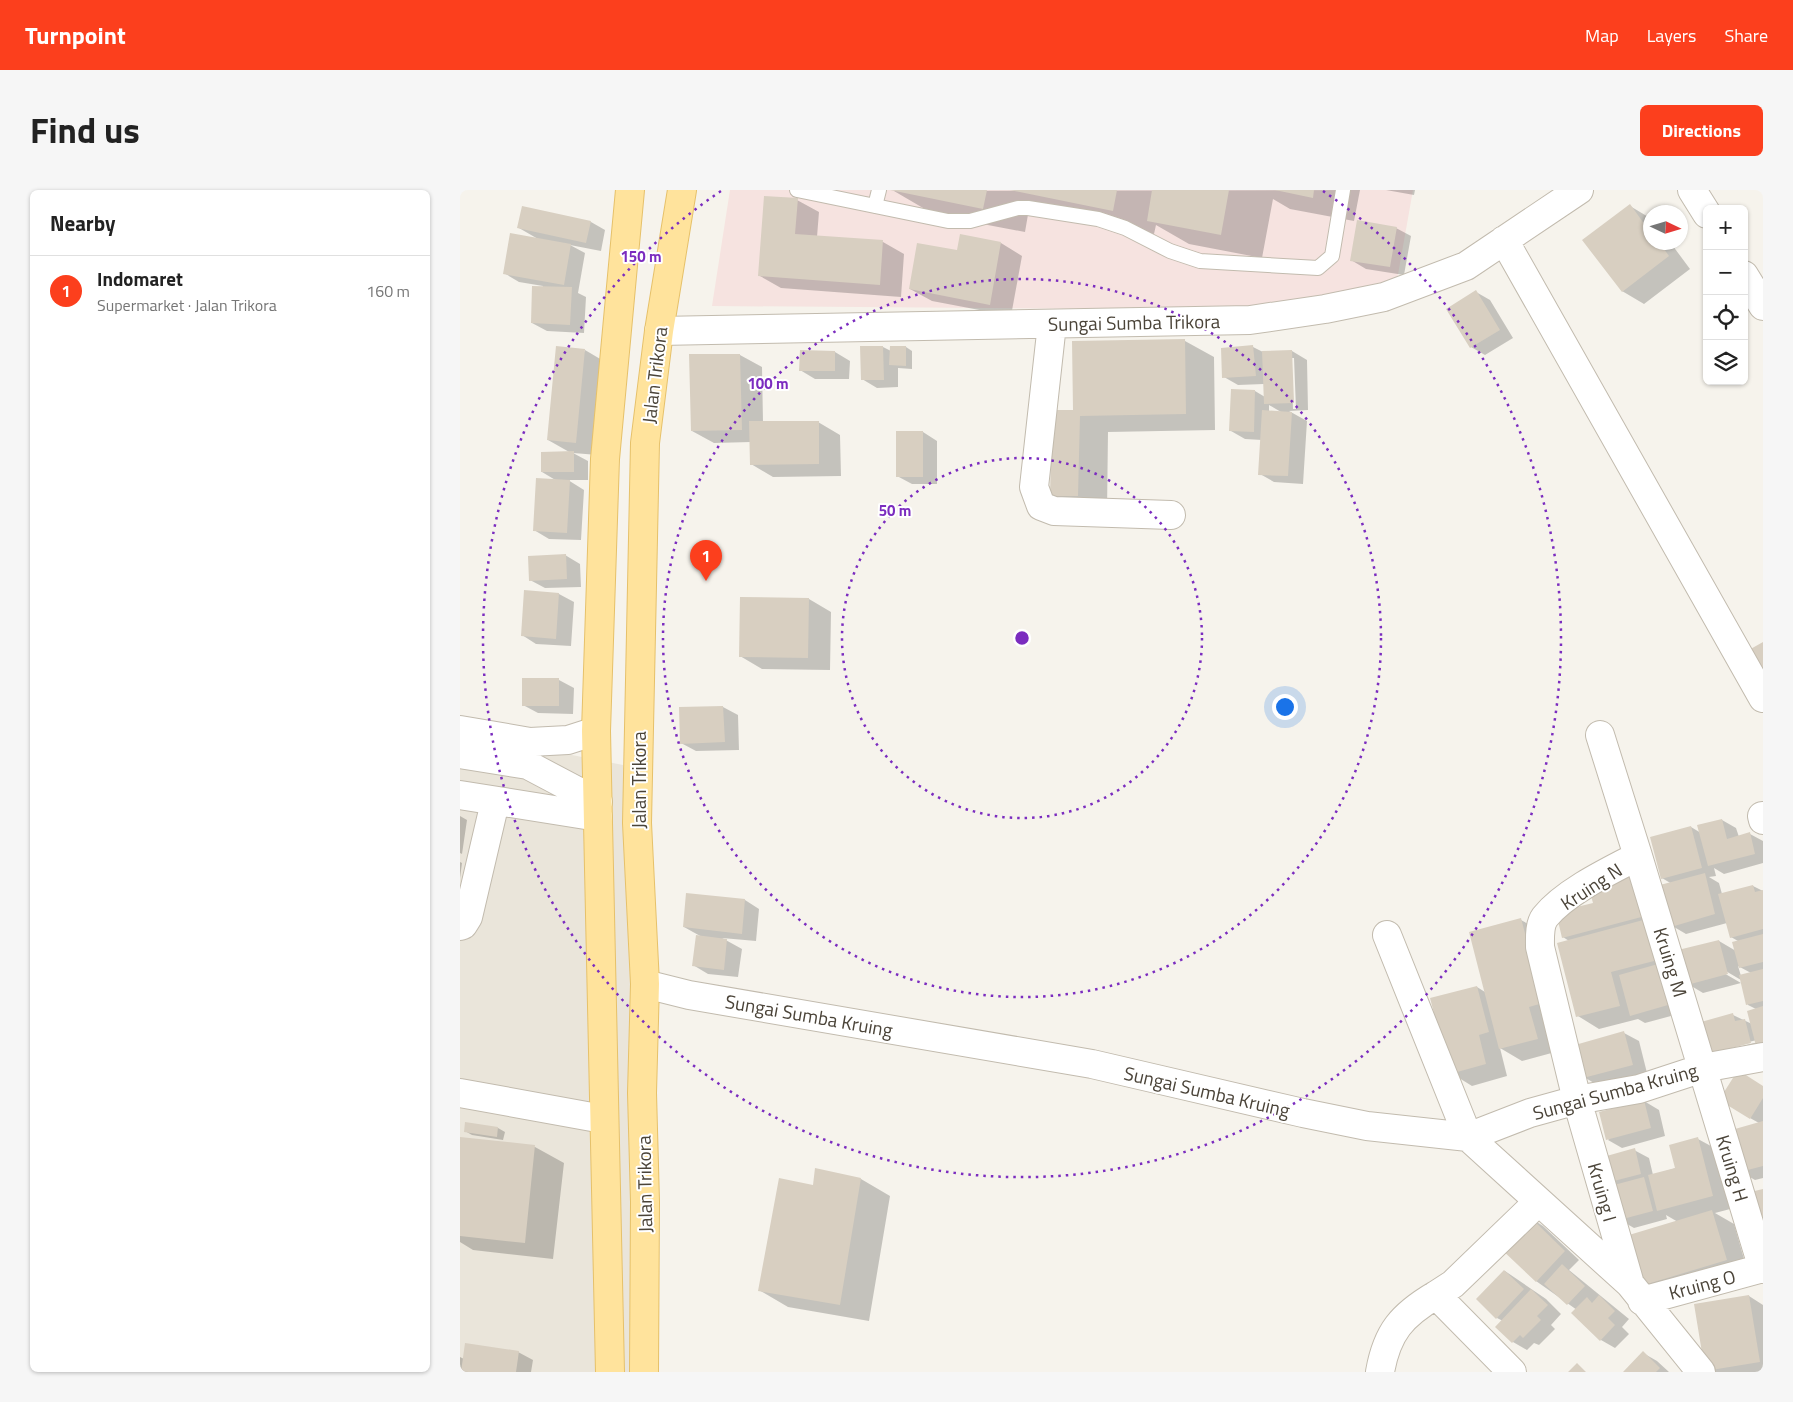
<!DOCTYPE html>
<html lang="en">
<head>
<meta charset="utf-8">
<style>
	:root { --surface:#fff; --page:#f6f6f6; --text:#222; --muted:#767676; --line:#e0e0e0; --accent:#fc3f1d }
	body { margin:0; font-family:"Titillium Web",sans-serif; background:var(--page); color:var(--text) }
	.controls { position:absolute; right:15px; top:15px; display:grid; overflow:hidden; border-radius:8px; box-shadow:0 1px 4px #0004 }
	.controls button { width:45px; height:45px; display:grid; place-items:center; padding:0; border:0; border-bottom:1px solid var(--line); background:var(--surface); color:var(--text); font:25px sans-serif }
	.compass { position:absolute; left:1183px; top:15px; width:45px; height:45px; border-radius:50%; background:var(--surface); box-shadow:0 1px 4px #0004; rotate:94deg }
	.you { position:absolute; left:824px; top:516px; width:18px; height:18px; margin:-12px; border:4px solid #fff; border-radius:50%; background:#1a73e8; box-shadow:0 0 0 8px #1a73e833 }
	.badge { display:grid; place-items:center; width:32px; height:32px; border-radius:50%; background:var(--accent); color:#fff; font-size:16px; font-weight:700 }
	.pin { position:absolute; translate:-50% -41px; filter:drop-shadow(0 1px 2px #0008) }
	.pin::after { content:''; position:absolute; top:26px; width:18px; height:15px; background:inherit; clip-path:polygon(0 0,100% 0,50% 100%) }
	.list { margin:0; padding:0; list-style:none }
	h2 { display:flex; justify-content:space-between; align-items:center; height:65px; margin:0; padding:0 20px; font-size:21px }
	h2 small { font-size:16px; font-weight:400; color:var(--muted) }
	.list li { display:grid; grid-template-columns:32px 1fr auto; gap:15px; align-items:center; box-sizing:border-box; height:70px; padding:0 20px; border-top:1px solid var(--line) }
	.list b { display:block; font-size:19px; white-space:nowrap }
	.list p { margin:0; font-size:16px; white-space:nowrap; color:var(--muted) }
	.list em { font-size:16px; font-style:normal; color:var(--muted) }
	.icon { flex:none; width:28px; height:28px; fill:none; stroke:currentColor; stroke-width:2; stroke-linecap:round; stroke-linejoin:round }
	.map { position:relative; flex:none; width:1303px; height:1182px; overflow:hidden; border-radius:8px }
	header { display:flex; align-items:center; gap:30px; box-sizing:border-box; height:70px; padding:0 25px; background:var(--accent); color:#fff }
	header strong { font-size:24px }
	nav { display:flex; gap:28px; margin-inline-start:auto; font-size:18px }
	.intro { display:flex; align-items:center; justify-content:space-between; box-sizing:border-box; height:120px; padding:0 30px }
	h1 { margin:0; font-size:35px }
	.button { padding:12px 22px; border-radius:8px; background:var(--accent); color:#fff; font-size:18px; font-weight:700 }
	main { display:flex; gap:30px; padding:0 30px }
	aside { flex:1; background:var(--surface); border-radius:8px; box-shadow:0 1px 4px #0004 }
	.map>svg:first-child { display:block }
</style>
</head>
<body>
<header>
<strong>Turnpoint</strong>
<nav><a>Map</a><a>Layers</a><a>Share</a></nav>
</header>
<div class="intro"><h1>Find us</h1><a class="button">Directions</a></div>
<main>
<aside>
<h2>Nearby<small></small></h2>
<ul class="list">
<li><span class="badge">1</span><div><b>Indomaret</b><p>Supermarket · Jalan Trikora</p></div><em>160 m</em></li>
</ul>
</aside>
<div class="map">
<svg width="1303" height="1182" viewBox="0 0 1303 1182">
	<rect width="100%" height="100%" fill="#f6f3ec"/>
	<path fill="#eae5da" d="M0,543L163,575L184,644L189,1182H0Z"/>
	<path fill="#f6e3e0" d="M270,0H953L937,90L795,120L252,116Z"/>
	<path fill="#0003" fill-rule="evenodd" d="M900,0L894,31L830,19L813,9L802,68L729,54L696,35L694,44L589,23L570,13L565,42L475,25L434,1Z
		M926,0H955L954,5Z
		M337,10L359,22L357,47L423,52L444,64L441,107L321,98L300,86Z
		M1170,16L1190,28V52H1210L1230,79L1184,114L1162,101Z
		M131,32L145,40L141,61L110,55L125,63L118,103L126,107L124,143L87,141L72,133L83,96L59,92L44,83L78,49L59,38Z
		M936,38L951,46L944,85L906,79L891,70Z
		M541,53L562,66L551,126L472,111L450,99L498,61Z
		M1016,102L1030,110L1053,148L1025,165L1011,157Z
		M725,151L754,167L755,240L648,242L647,322H620L591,305L614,222Z
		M423,157L431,161L446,157L452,161V179L438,178V197L417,198L402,189Z
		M793,157L803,162L832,161L847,170L848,220L829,221L847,231L843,294L814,292L800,284L802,250L785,249L771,241L795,201L805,207L804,194L778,195L764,187ZM831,168H834L836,219H833ZM809,215L821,222H809Z
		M125,160L147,173L138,265L113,263L128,271V290H108L124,300L121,350L89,349L74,340L97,291L82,282L111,263L88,250Z
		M341,161L375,162L390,171L389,189H355L340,180Z
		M280,165L302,177L303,232H358L380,245L381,286L313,287L291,274V252L254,253L232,241Z
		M463,242L477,251V294H452L437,286Z
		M105,365L120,374L121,397L85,398L70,390Z
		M65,402L99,404L114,412L111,456L76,454L62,445Z
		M281,408L349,409L371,422L370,480L302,479L280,466Z
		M64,490H99L114,498L113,524L78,523L63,515Z
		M263,517L278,525L279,560L236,561L221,553L220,518Z
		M0,626L7,630L2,664L0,663Z
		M1262,630L1276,638L1279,647L1290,644L1303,651V673L1264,684L1254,678L1256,686L1249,687L1259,693L1262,704L1293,696L1303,701V861L1250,863L1273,825L1292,834L1296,819L1288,815L1281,790L1264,780L1262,782L1281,793L1243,803L1228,794L1259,751L1276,761L1278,751L1271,747L1267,733L1226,744L1209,734L1222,823L1185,833L1178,829L1139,839L1118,826L1109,751L1103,747L1199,695L1212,694L1202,688L1231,637L1241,643ZM1278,776L1291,783L1281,786ZM1297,850L1298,852L1260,862V859Z
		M0,672L2,673L0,688Z
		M227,704L285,710L299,719L296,751L262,748L282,759L278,787L248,784L233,775L242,747L224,737Z
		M1061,730L1083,742L1099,861L1062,871L1040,858L1047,886L1012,896L991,883L1017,797L1025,802Z
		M1164,843L1179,851L1187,883L1139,896L1124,887Z
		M1303,896V988L1295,990L1281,982L1299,933L1290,928Z
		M1184,911L1199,920L1205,946L1162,958L1148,950Z
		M38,938L45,942L43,950L12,945L5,941Z
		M0,949L75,957L104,973L93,1069L13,1060L0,1052Z
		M1238,949L1260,961L1274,1018L1255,1023L1274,1034L1288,1083L1207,1107L1185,1094L1218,1032L1206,1025L1207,1029L1174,1038L1160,1030L1158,995L1151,991L1174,960L1189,968L1193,985L1216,978Z
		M401,989L430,1006L409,1131L328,1117L299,1100L354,996Z
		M1069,1027L1083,1036L1119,1070L1109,1080L1169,1129L1162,1137L1169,1144L1155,1158L1141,1150L1117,1120L1076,1091Z
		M1045,1081L1086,1109L1101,1124L1091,1135L1095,1139L1079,1155L1074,1153L1067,1160L1053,1152L1043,1131L1037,1128Z
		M1289,1106L1303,1115V1182H1249Z
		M58,1162L73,1170L71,1182H0V1167L4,1169Z
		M1183,1163L1197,1171L1209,1182H1165Z"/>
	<path fill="#d8cfc1" d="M430,0H527L523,19Z
		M550,0H657L653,21Z
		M692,0H769L761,45L687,31Z
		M815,0H854L853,8Z
		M304,6L338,8L335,44L423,50L420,95L298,86Z
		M1170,14L1190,42V52H1199L1209,66L1162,102L1122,50Z
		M62,16L131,31L126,53L57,38Z
		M897,30L937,37L930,77L890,71Z
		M50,43L111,54L104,95L43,84Z
		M500,44L541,52L530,115L449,99L457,53L497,60Z
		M72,96L112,97L110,135L71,133Z
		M1016,100L1040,140L1010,158L986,119Z
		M725,149L726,224L620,226L618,306H590L592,220H613L612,151Z
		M793,155L796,186L762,188L761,158Z
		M96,156L125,159L116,253L87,250Z
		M400,156H423L424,190H401Z
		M430,156H446V176L429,175Z
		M340,160L375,161V181H339Z
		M832,160L834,213L804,214L802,161Z
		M229,164H280L282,240L231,241Z
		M771,199L795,200L794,242L769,241Z
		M802,220L832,222L828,286L798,285Z
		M289,231H359V274L290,275Z
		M436,241H463V287H436Z
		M114,261V282H81V262Z
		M76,288L110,290L107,343L73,341Z
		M106,364L107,389L69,391L68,366Z
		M64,400L99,403L96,449L61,446Z
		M280,407L349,408L348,468L279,467Z
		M1303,452V480L1287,461Z
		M62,488H99V516H62Z
		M263,516L265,552L220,554L219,517Z
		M1262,629L1267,649L1290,642L1295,664L1248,676L1237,635Z
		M1231,636L1242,678L1201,689L1190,647Z
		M1178,681L1189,725L1102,748L1096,722L1133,713L1128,695Z
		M1245,683L1255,724L1211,737L1200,695Z
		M1293,695L1295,702L1303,700V739L1270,748L1258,704Z
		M226,703L285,709L282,744L223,737Z
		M1061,728L1083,813L1069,817L1078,849L1039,859L1009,742Z
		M1187,729L1198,770L1151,782L1160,816L1116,827L1097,753Z
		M1303,744V772L1279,778L1272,752Z
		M236,745L267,749L264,780L232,776Z
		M1259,750L1268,784L1227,795L1218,760Z
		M1198,774L1208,815L1170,826L1159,785Z
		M1303,779V811L1286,815L1279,785Z
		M1017,796L1029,842L1019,845L1026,874L990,884L970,808Z
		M1303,816V855L1296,856L1287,821Z
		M1273,823L1275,831L1285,829L1291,853L1249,864L1241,832Z
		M1164,841L1173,875L1123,888L1115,855Z
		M1278,880L1303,896V908L1290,929L1259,910Z
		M1184,910L1191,938L1146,950L1139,922Z
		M1303,931V976L1280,982L1268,941Z
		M5,932L38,937L37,947L4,942Z
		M0,947L75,955L65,1053L0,1046Z
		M1238,947L1253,1006L1197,1021L1188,985L1215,978L1209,955Z
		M1175,958L1181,984L1150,992L1143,967Z
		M355,978L401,988L380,1115L298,1101L319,988L353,995Z
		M1184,987L1193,1021L1159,1030L1150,996Z
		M1303,999V1067L1286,1003Z
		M1252,1020L1267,1070L1184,1095L1169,1045Z
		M1069,1026L1105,1061L1076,1092L1039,1057Z
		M1102,1074L1125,1096L1107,1115L1084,1094Z
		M1044,1080L1064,1099L1036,1129L1016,1109Z
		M1071,1099L1088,1115L1077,1126L1081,1130L1063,1148L1060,1145L1052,1153L1035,1137Z
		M1139,1105L1155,1121L1148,1128L1155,1135L1140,1151L1111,1123L1127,1107L1132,1113Z
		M1289,1105L1300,1172L1245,1181L1234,1114Z
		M5,1153L59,1161L56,1182H1Z
		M1183,1161L1200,1178L1196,1182H1163Z
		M1117,1173L1126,1182H1108Z"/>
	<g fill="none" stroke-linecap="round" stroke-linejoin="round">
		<defs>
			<path id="lane" d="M337,0L488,31H510L558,18H568L638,29L665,38L710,61L740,71L858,78L872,66L883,0
				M415,16L419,0"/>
			<path id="street" d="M1232,0L1247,24
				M1044,50L1303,508
				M1284,85L1303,116
				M592,134L574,297L581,316L594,321L711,325
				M199,141L790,130L865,119L924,107L1006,76L1119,0
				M0,540L70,552L108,550L136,541
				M1140,545L1178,666C1149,681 1105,702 1085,727C1079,735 1080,748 1080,757L1117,910L1170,1094
				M0,564L68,575L138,612
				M0,605L138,627
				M1302,626L1303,630
				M1178,666L1303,1079
				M0,736L3,735L8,727L35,612
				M927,745L1008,947L1170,1094L1241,1182
				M185,794L229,805L632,874L843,923L907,936L1008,947L1070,923L1117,910L1179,899L1243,878L1303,867
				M0,903L143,929
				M1182,1111L1303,1078
				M920,1182C927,1142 942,1125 976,1105
				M1052,1182L976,1105L993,1094L1078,1012"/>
			<path id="primary" d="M150,1182L136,541L145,269L170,0
				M184,1182L185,1012L182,903L185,794L177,633L185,253L199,141L222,0"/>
		</defs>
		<use href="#lane" stroke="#c2bbae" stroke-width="16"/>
		<use href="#street" stroke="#c2bbae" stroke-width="30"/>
		<use href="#primary" stroke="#e6c16a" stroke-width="30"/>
		<use href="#lane" stroke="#fff" stroke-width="14"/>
		<use href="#street" stroke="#fff" stroke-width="28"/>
		<use href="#primary" stroke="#ffe39c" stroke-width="28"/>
	</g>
	<g fill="none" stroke="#7b2cbf" stroke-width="2.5" stroke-dasharray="2.5 5">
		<circle cx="562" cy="448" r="180"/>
		<circle cx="562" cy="448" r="359"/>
		<path d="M863 1A539 539 0 1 1 261 1"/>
	</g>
	<g text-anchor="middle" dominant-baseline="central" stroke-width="4" stroke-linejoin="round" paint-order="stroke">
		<g font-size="19" fill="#4b4439" stroke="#fff">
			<text transform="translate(674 132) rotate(-1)">Sungai Sumba Trikora</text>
			<text transform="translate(194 185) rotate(-83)">Jalan Trikora</text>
			<text transform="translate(178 590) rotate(-90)">Jalan Trikora</text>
			<text transform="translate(1131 696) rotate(-33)">Kruing N</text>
			<text transform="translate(1211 772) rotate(73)">Kruing M</text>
			<text transform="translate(349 825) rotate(10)">Sungai Sumba Kruing</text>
			<text transform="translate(747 901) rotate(13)">Sungai Sumba Kruing</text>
			<text transform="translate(1155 901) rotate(-15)">Sungai Sumba Kruing</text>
			<text transform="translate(1273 978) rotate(73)">Kruing H</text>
			<text transform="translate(184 994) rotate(-91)">Jalan Trikora</text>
			<text transform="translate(1143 1002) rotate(74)">Kruing I</text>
			<text transform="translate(1242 1094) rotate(-15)">Kruing O</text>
		</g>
	</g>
	<circle cx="562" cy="448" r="8" fill="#7b2cbf" stroke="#fff" stroke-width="2.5"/>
	<g font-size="15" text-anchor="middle" font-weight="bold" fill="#7b2cbf" stroke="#fff" stroke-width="4" stroke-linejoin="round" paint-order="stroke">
		<text x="181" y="72">150 m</text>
		<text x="308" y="199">100 m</text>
		<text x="435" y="326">50 m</text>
	</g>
</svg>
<div class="controls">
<button>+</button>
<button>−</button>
<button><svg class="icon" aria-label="locate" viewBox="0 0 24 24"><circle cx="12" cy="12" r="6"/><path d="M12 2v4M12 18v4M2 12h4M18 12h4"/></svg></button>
<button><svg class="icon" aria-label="layers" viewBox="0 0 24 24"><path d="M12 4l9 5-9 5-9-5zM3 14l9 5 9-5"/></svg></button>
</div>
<svg class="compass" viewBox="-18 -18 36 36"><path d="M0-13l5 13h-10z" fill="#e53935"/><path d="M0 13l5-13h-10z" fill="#767676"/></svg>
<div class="you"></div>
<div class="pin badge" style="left:246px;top:391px">1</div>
</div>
</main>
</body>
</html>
